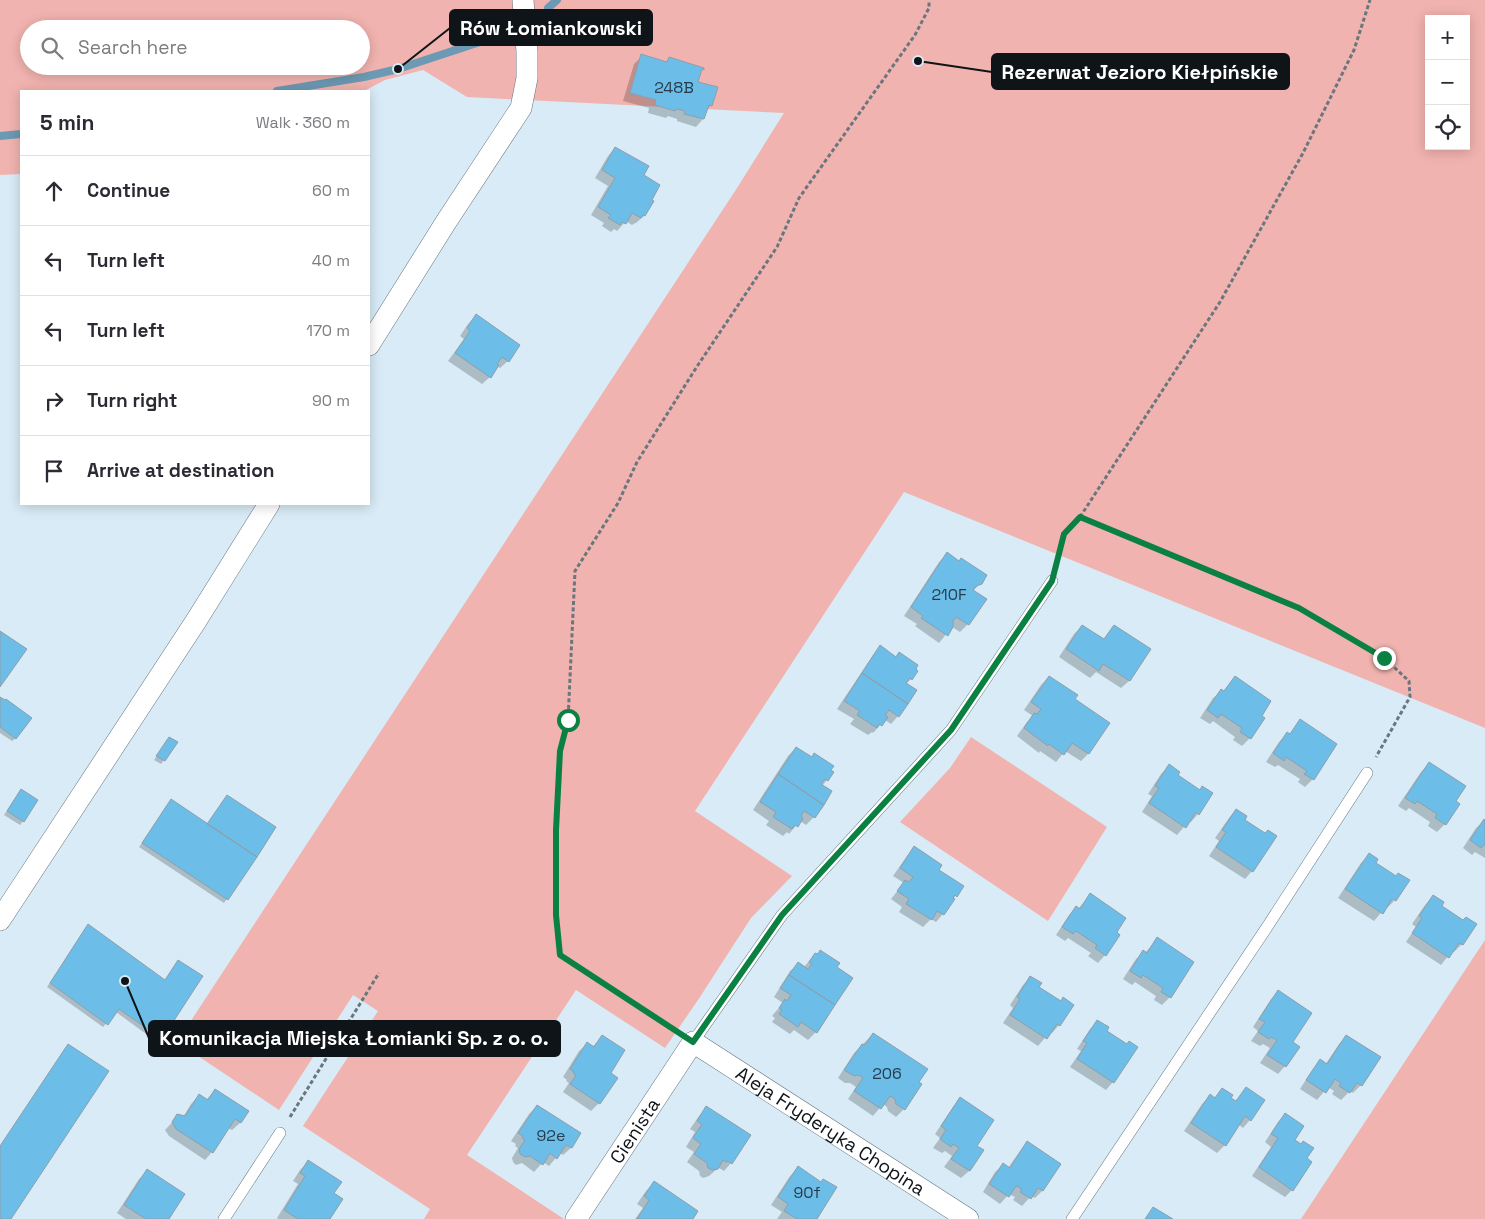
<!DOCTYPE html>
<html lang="en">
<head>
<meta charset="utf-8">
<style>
	:root { --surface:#fff; --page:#f2f2f3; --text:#2b2b33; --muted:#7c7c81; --line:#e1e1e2 }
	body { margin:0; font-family:"Space Grotesk",sans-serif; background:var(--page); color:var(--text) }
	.controls { position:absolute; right:15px; top:15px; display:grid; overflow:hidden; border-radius:0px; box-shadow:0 2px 12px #0003 }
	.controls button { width:45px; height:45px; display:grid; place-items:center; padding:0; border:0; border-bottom:1px solid var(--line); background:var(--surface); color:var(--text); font:25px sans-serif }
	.stop { position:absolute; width:15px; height:15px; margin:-11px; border:4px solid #0b8043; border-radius:50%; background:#fff }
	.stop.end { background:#0b8043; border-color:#fff; box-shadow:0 1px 5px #0008 }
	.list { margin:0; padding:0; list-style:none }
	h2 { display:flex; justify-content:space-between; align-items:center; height:65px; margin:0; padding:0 20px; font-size:21px }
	h2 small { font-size:16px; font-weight:400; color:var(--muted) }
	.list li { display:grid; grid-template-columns:32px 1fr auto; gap:15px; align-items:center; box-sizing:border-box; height:70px; padding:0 20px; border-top:1px solid var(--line) }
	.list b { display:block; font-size:19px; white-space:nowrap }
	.list em { font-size:16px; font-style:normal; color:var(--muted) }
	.icon { flex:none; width:28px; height:28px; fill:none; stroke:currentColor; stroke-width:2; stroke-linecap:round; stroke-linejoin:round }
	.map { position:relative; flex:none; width:1485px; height:1219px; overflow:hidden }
	.search { position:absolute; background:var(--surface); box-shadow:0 2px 12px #0003; left:20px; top:20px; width:350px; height:55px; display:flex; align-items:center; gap:12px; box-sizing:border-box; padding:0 18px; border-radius:28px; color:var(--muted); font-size:19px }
	.panel { position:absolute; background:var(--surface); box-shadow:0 2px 12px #0003; left:20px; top:90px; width:350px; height:415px; border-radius:0px }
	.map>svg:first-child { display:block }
</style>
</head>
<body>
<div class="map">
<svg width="1485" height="1219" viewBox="0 0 1485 1219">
	<rect width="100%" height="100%" fill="#d8ebf6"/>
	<path fill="#f1b3af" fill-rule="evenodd" d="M0,0H1485V728L904,492L695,811L792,876L751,918L698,1000L665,1048L576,990L467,1155L564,1219H424L430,1209L303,1126L378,1011L353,995L279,1110L177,1042L737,188L784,113L467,97L423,70L385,80L364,91H21V174L0,175ZM1429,19H1466V146H1429ZM29,29H361V66H29Z
		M971,737L1107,827L1048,921L900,822L950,768Z
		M1485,940V1219H1301Z"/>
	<path fill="#0003" d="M642,56L665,63L669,59L697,83L711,105L706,111L703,119L696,127L677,121V119L668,116L666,118L648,113L649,108L623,101L634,64Z
		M615,148L642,176L650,200L644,216L636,223H635L632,225L626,221L617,231L614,229L611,232L602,226L604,223L591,215L608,186L595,178L608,156Z
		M476,316L508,361L500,368L497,366L490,377L482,384L448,361L464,339L460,336L468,324Z
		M947,554L981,583L973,591L968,624L960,632L952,627L939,643L915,626L917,624L904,616L939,562Z
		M1082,626L1103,640L1114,626L1149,649L1129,681L1121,688L1096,672L1090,678L1059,657L1074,634Z
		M881,647L895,657L899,653L911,679L906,684L898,716L891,724L885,720L873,733L872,732L868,735L850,724L854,719L837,709L873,655Z
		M1049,677L1074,700L1108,723L1088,754L1081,761L1065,751L1056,762L1040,751L1039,753L1017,736L1027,722L1033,716L1024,710L1041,685Z
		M1235,678L1250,738L1242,746L1233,740L1235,737L1213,721L1210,724L1200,718L1213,698L1221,691L1223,692Z
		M0,698L16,738L12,741L0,733Z
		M1300,721L1335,744L1313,779L1305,787L1298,782L1300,779L1278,765L1275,767L1266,762L1279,742L1287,734L1289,735Z
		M169,738L164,760L161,764L154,760Z
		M796,748L827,780L822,786L814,817L806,825L800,821L789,834L787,832L783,836L766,825L769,821L753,810L788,756Z
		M1429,764L1455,802L1445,824L1437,832L1428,826L1430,822L1409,808L1406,811L1398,806L1421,772Z
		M1169,766L1176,776L1199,791L1202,788L1198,814L1191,822L1189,821L1177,835L1142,812L1152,796L1148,794L1161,774Z
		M21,790L23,821L20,825L4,815Z
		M168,804L207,825L275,828L224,903L139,847Z
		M1236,810L1243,820L1252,871L1245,879L1209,856L1219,841L1215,838L1229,818Z
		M1484,821H1485V858L1475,852L1472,855L1463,848L1476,828Z
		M915,848L937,870L962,886L943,914L936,922L931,919L923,927L899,912L902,907L891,899L904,883L893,876L907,856Z
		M1369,855L1374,863L1396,877L1387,896L1394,901L1387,908L1386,907L1374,921L1338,898L1361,863Z
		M1090,895L1115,933L1105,955L1098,963L1088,956L1091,953L1068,938L1065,941L1056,935L1069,915L1076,908L1078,909Z
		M1433,897L1440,906L1462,944L1454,952L1452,951L1441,965L1406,942L1416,927L1412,924L1425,905Z
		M85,929L164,981L178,961L202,977L157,1042L116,1012L103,1027L47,987Z
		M1157,939L1170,997L1162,1005L1154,1000L1156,996L1135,982L1132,985L1123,979L1136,959L1144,952L1145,953Z
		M815,954L835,967L816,1032L808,1040L794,1030L790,1034L772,1022L775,1018L772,1016L783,1003L774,997L790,971L798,964L804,967Z
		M1030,978L1038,987L1059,1025L1052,1033L1050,1032L1038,1046L1003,1023L1013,1008L1010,1005L1023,985Z
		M1278,992L1292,1042L1285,1066L1278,1074L1260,1063L1270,1048L1263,1044L1260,1046L1251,1041L1258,1031L1253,1027L1271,999Z
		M1098,1022L1105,1031L1113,1082L1106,1090L1070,1067L1081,1051L1077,1049L1090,1029Z
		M873,1034L904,1109L896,1117L888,1111L887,1107L883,1104L873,1116L848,1099L856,1087L850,1083H845L838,1078L854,1053Z
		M1347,1036L1361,1085L1353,1093L1350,1091L1341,1100L1332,1094L1334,1091L1328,1087L1317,1100L1300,1089L1313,1069L1321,1061L1325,1065L1339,1044Z
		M602,1037L609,1073L599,1103L591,1111L563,1092L569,1083L566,1081L567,1080L563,1077L579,1051L587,1044L592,1047Z
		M1246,1089L1250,1120L1243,1128L1238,1124L1225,1145L1217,1153L1184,1131L1202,1104L1210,1096L1214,1098L1222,1090L1229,1098L1235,1102Z
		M215,1090L247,1111L240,1123L232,1130L228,1128L212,1152L205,1160L169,1136L165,1130L178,1116L183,1117L191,1104L199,1096L206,1100Z
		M960,1099L975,1147L982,1151L969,1171L961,1178L944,1167L952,1156L945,1151L942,1153L933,1148L940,1138L935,1134L953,1107Z
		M537,1106L580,1134L571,1148L563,1155L560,1153L549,1166L543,1162L534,1172L522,1163L516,1165L513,1162L512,1158L518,1148L515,1146L516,1144L511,1141L529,1114Z
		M707,1108L731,1163L724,1171L719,1168L718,1169H717L709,1176L703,1178L700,1176L699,1171L687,1162L694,1152L686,1147L695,1132L690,1129L699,1116Z
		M1285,1115L1293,1140L1305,1159L1292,1190L1285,1197L1252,1176L1271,1147L1265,1142L1278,1122Z
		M1027,1143L1042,1191L1035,1198L1031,1196L1022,1206L1013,1200L1015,1197L1009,1194L1000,1204L983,1192L995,1172L1003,1165L1008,1168L1020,1151Z
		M308,1162L332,1194L329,1219H278L277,1218L298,1184L293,1181L300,1170Z
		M798,1168L821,1183L815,1219H777L782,1212L771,1205L790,1176Z
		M147,1171L167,1219H126L117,1213L139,1179Z
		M654,1183L691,1219H635L643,1208L637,1204L646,1191Z"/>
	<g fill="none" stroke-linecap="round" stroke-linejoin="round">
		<path stroke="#6c99b3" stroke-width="8" d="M548,8L557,0
			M277,91L364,77L398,69L510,32
			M0,136L21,134"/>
	</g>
	<path fill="#6dbde9" stroke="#8d9faa" d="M641,54L667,62L669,57L704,68V70L702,69L698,82L718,87L712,106L709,105L704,119L684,114L685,111L676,109L675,111L655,105L656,100L630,93Z
		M615,147L649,166L644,175L660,185L652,200L654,201L645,216L643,215L641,218L632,213L626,224L622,222L620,225L608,218L611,215L598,207L615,178L602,170Z
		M476,314L520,345L509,362L502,357L497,364L499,365L491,378L455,353L470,331L467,328Z
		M947,552L959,561L961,558L987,575L982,584L976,586L973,590L987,599L969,625L956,617L953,621V627L948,636L921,618L923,616L911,607Z
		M1082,625L1104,639L1114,625L1151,649L1130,681L1103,664L1099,671L1066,649Z
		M0,631L27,649L0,687Z
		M880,645L896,657L899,652L918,665L916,669L918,671L912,680L910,678L906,683L917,690L908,704L862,673Z
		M862,673L908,704L899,717L889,710L885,715L888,717L882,726L879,724L877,728L857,715L860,711L844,701Z
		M1049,676L1078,695L1075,699L1110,723L1089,754L1072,743L1064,755L1049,744L1048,746L1024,728L1034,713L1037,714L1041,709L1031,702Z
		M1235,676L1271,701L1262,716L1265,718L1251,739L1240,732L1242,728L1221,714L1218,718L1207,710L1221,689L1224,691Z
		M0,697L5,700L6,699L32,718L16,739L0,727Z
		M1300,719L1337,744L1314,780L1304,774L1307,771L1286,757L1284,761L1273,753L1287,732L1290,734Z
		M169,737L178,742L165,761L156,756Z
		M796,747L812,757L814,753L834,766L831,770L834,772L828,781L825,779L821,784L832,791L824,805L778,774Z
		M1429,762L1466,786L1456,801L1460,804L1446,825L1435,818L1437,814L1417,801L1415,804L1405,798Z
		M1169,764L1180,772L1178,775L1200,790L1202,786L1213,793L1199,815L1196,812L1186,828L1149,803L1159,788L1155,786Z
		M778,774L824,805L815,818L804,811L801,816L803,818L798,827L795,825L792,829L773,817L776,812L760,802Z
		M21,789L38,800L24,822L7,811Z
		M227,795L276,827L257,857L207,824Z
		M171,799L257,857L228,900L142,843Z
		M1236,809L1247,816L1245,820L1265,833L1268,830L1277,836L1253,872L1216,847L1226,832L1222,830Z
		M1484,819L1485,820V845H1484L1481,848L1470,840Z
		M914,846L942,865L939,870L964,886L957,897L955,895L953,898L955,899L944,915L937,911L932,920L906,904L909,899L897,891L905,880L909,882L913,877L900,868Z
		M1369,853L1378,859L1376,863L1384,868L1396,876L1398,873L1410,880L1396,901L1392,899L1383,914L1345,889Z
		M1090,893L1126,918L1117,932L1120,935L1106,956L1095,948L1097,945L1076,931L1073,934L1062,927L1076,906L1080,909Z
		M1433,895L1444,902L1442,906L1463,920L1466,917L1477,924L1463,945L1459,943L1449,958L1412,933L1422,918L1419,916Z
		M88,924L165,980L178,960L203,976L162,1039L119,1009L108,1025L50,983Z
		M1157,937L1194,962L1171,998L1161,992L1163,988L1143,975L1141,978L1130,971L1143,950L1147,953Z
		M820,950L840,963L837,967L853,978L835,1005L789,975L798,962L808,969L812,964L809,962L815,953L818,954Z
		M789,975L835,1005L817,1033L801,1022L798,1027L779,1014L782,1010L779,1008L785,999L787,1001L791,995L780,988Z
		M1030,976L1042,983L1039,987L1061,1001L1063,997L1074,1005L1060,1026L1057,1024L1047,1039L1010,1015L1020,999L1017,997Z
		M1278,990L1312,1013L1293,1042L1300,1047L1286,1067L1267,1055L1277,1040L1271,1037L1269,1039L1258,1032L1265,1022L1259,1019Z
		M1097,1020L1109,1027L1107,1031L1127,1044L1129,1041L1138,1047L1114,1083L1077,1059L1087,1043L1083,1041Z
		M873,1033L928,1069L919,1082L922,1084L905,1110L896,1104L895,1099L890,1096L881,1109L854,1091L863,1078L858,1075L854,1076L844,1070L862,1044L865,1045Z
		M602,1035L625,1050L611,1073L618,1078L600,1104L570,1084L576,1075L573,1073L574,1072L570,1069L587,1042L594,1047Z
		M1346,1035L1381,1057L1362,1086L1357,1083L1350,1093L1339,1086L1341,1083L1335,1079L1326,1093L1306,1080L1320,1059L1327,1064Z
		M68,1044L109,1071L11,1219H0V1146Z
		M1246,1087L1265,1100L1251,1121L1245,1116L1226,1146L1191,1123L1210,1094L1215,1098L1222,1088L1233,1095L1231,1098L1236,1101Z
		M215,1089L249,1111L241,1123L235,1119L213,1153L176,1129L172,1122L177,1114L185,1116L199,1094L208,1100Z
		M960,1097L994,1120L977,1146L984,1150L970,1171L951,1159L959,1148L953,1144L951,1147L940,1139L946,1130L941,1126Z
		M537,1105L581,1133L572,1148L566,1145L557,1159L550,1153L543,1165L530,1156L525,1157L520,1154L519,1149L525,1140L522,1138L523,1136L518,1133Z
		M706,1106L751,1135L732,1164L728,1161L726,1162L723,1160L718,1169L712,1170L708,1168L707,1163L694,1154L701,1144L693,1138L702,1124L697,1121Z
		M1285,1113L1304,1126L1295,1140L1301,1144L1303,1141L1314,1148L1307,1158L1312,1162L1293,1191L1259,1167L1278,1138L1271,1134Z
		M1027,1141L1061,1164L1043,1191L1038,1188L1031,1199L1020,1192L1022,1189L1016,1186L1009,1197L989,1184L1003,1163L1010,1168Z
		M308,1160L342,1182L334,1193L343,1199L330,1219H298L284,1210L305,1176L300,1173Z
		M798,1166L821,1182L823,1179L837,1187L817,1219H797L784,1211L788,1204L778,1197Z
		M147,1169L185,1194L169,1219H146L124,1205Z
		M654,1181L698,1211L693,1219H637L649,1200L644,1196Z
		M1153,1207L1173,1219H1145Z"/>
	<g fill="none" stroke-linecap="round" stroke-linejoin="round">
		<defs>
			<path id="lane" d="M693,1042L782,915L951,730L1052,581
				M224,1219L280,1133
				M1072,1219L1269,924L1367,773"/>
			<g id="street">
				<path d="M369,345L446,222L521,108L527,78V52L523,0"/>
				<path d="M0,920L196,621L269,504"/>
				<path id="s1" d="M576,1219L693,1042L968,1219"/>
			</g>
		</defs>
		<use href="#lane" stroke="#667781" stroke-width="12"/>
		<use href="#street" stroke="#667781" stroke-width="22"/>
		<path stroke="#6a767d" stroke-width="3" stroke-dasharray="4 2.5" stroke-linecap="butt" d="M1080,517L1220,302L1303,153L1354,50L1370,0
			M1056,563L1064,535L1080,517L1299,608L1384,658L1409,681L1410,697L1376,757
			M674,1029L560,955L555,915L557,830L560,751L568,720L575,571L618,503L637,462L696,368L777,247L799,198L915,35L929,8V0
			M290,1117L379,973"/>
		<use href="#lane" stroke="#fff" stroke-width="11"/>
		<use href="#street" stroke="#fff" stroke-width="21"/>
	</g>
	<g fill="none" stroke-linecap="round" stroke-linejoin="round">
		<path stroke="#0b8043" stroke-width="6" d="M568,720L560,751L556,830V915L560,955L693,1042L782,915L951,730L1052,581L1064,534L1080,517L1299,608L1384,658"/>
	</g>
	<g text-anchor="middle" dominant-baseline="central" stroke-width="4.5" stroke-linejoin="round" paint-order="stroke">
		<g font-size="16" fill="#263e4c">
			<text x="674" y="87">248B</text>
			<text x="949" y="594">210F</text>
			<text x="887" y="1073">206</text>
			<text x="551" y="1135">92e</text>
			<text x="807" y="1192">90f</text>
		</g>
		<g font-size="19" fill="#0e1418" stroke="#d8ebf6">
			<text stroke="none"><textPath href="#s1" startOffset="106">Cienista</textPath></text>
			<text stroke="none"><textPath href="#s1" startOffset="376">Aleja Fryderyka Chopina</textPath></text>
		</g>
	</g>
	<path fill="none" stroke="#0e1418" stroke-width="2" d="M398 69L450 28M918 61L992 72M125 981L149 1038"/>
	<g fill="#0e1418" stroke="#d8ebf6" stroke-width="2">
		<circle cx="398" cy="69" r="5"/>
		<circle cx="918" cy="61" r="5"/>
		<circle cx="125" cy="981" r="5"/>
	</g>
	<g fill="#0e1418" stroke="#0e1418" stroke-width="2">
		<rect x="450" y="10" width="202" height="35" rx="5"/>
		<rect x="992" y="54" width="297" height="35" rx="5"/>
		<rect x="149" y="1021" width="411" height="35" rx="5"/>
	</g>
	<g font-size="20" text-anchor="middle" font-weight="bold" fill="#fff">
		<text x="551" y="35">Rów Łomiankowski</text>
		<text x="1140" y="79">Rezerwat Jezioro Kiełpińskie</text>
		<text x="354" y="1045">Komunikacja Miejska Łomianki Sp. z o. o.</text>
	</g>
</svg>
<div class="controls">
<button>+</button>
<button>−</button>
<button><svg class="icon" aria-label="locate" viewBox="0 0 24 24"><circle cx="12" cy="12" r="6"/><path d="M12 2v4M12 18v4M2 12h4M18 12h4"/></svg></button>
</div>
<div class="stop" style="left:568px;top:720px"></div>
<div class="stop end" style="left:1384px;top:658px"></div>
<div class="search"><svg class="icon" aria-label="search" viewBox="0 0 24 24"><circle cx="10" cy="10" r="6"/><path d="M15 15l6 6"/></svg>Search here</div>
<section class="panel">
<h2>5 min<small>Walk · 360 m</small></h2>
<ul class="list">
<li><svg class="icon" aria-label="ahead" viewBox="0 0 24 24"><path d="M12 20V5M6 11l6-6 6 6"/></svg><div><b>Continue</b></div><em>60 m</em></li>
<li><svg class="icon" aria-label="left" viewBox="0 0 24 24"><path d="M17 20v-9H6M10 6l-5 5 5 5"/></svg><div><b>Turn left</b></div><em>40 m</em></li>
<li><svg class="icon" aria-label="left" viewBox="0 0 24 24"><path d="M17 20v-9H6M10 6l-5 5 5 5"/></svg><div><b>Turn left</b></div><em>170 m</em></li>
<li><svg class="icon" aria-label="right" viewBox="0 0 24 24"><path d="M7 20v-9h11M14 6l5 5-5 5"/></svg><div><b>Turn right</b></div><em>90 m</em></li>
<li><svg class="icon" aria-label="arrive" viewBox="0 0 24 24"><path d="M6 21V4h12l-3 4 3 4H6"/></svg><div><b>Arrive at destination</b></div></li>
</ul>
</section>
</div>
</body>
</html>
